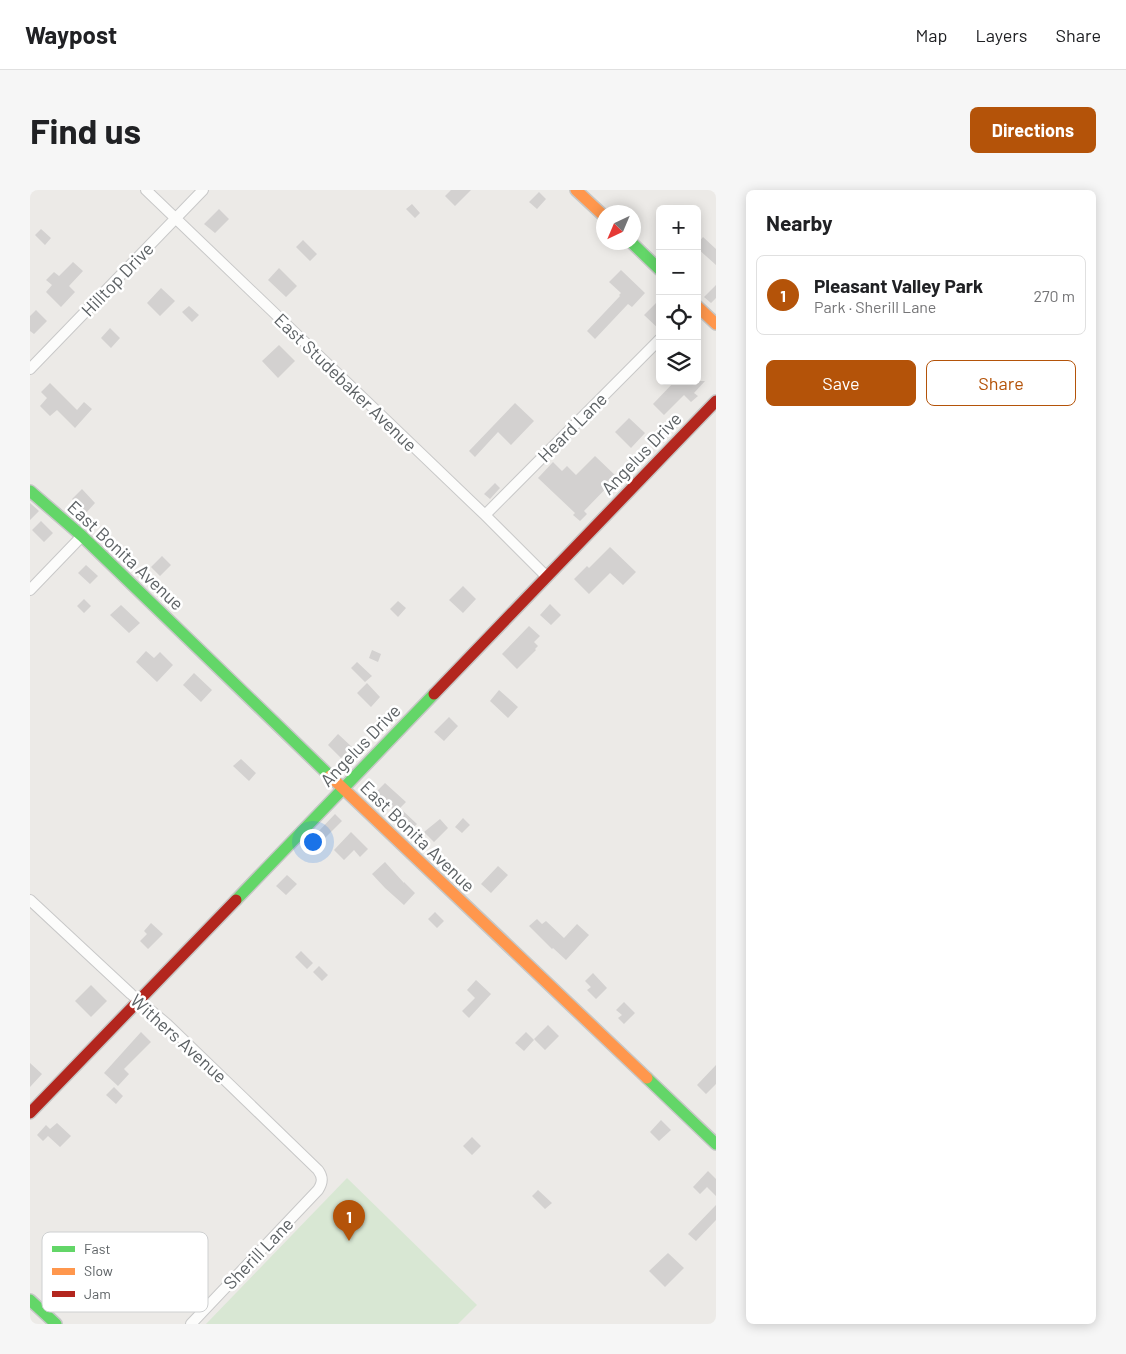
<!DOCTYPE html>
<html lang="en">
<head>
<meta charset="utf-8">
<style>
	:root { --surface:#fff; --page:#f6f6f6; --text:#202124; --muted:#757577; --line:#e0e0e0; --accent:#b45309 }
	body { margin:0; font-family:Barlow,sans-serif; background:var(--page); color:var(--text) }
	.controls { position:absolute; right:15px; top:15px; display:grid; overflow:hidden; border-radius:8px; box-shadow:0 2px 12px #0003 }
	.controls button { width:45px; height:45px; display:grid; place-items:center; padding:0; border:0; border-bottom:1px solid var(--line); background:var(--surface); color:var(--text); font:25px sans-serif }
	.compass { position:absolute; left:566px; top:15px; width:45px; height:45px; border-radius:50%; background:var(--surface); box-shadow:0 2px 12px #0003; rotate:224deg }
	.you { position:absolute; left:282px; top:651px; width:18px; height:18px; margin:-12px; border:4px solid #fff; border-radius:50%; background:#1a73e8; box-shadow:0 0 0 8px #1a73e833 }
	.badge { display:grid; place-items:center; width:32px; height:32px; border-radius:50%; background:var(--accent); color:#fff; font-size:16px; font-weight:700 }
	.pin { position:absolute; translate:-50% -41px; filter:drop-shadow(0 1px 2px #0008) }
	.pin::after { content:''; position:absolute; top:26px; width:18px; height:15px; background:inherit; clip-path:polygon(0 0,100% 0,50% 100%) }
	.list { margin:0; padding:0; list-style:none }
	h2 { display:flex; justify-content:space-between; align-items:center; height:65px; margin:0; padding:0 20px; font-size:21px }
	h2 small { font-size:16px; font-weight:400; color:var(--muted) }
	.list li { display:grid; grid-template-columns:32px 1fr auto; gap:15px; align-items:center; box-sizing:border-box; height:80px; margin:0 10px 10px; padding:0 10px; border:1px solid var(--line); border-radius:8px }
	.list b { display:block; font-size:19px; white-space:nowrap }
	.list p { margin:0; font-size:16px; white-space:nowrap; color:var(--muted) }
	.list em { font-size:16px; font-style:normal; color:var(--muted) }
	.actions { display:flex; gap:10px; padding:15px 20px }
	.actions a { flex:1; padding:11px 0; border:1px solid var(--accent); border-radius:8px; text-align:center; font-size:18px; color:var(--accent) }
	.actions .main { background:var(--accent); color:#fff }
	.icon { flex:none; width:28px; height:28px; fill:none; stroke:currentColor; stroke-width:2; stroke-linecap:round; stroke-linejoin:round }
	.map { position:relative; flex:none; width:686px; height:1134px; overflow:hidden; border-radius:8px }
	header { display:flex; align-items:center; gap:30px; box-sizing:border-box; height:70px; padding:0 25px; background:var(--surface); border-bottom:1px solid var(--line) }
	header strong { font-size:24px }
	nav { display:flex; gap:28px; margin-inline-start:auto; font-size:18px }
	.intro { display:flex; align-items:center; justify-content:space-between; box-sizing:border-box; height:120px; padding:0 30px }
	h1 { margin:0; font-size:35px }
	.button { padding:12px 22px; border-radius:8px; background:var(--accent); color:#fff; font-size:18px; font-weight:700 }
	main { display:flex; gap:30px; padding:0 30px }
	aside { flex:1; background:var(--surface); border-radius:8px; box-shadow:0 2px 12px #0003 }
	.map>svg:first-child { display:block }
</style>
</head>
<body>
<header>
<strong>Waypost</strong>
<nav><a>Map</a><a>Layers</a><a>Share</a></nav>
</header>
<div class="intro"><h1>Find us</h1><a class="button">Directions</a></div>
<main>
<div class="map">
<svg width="686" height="1134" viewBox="0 0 686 1134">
	<rect width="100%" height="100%" fill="#eceae7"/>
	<path fill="#d8e7d3" d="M317,988L447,1115L428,1134H176Z"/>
	<path fill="#d3d1d0" d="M421,0H441L425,16L415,6Z
		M509,2L516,9L507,19L499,12Z
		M382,14L390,23L385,28L376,19Z
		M189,19L199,29L185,43L174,34Z
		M11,39L21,48L15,55L5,45Z
		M673,47L686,59V75L667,58V54Z
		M273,50L287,64L280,71L266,57Z
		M43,72L53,81L39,96L45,102L31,117L16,102L22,95L16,90L24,82L29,86Z
		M249,78L267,96L256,107L238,90Z
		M591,80L615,103L602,117L598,114L565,149L557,141L590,106L589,105L591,103L579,92Z
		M686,95V108L681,113L674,107Z
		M131,98L145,111L130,126L117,113Z
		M626,113L630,117V140L614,125Z
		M159,116L169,125L162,132L152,122Z
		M6,120L17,131L4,144L0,141V126Z
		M80,138L90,148L81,158L71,148Z
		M249,155L265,171L248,188L232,171Z
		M645,191H675L664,203L668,206L661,212L654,205L634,225L623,214Z
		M20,193L47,220L54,212L62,219L45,238L27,220L20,226L10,216L17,208L11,202Z
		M485,213L504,231L481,255L468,242L445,267L439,261Z
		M599,228L615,243L601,258L585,242Z
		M565,266L587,287L554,321L557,324L550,331L543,325L545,323L508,288L523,272L532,281L537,276L546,285Z
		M465,293L470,298L460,309L454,304Z
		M52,299L65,313L56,323L42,309Z
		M0,313L9,321L0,330Z
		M11,331L23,343L14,352L2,340Z
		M580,357L606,382L593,395L580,383L559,404L544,389L557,376L559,378Z
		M132,366L141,375L130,386L121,377Z
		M56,375L68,386L60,394L48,383Z
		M433,396L446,409L433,423L419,410Z
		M54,409L61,416L54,423L47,416Z
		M368,411L376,418L368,427L360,419Z
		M520,414L531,425L521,435L510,425Z
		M91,415L110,433L99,443L80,425Z
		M499,436L510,446L504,452L508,456L505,459L506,460L487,479L472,464Z
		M342,460L351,464L348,472L339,468Z
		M116,461L124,468L130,462L143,475L127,492L106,472Z
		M327,472L342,486L335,492L321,478Z
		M164,483L182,500L171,512L153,495Z
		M337,493L350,507L341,517L327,503Z
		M469,500L488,517L478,528L460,511Z
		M419,527L428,536L414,551L404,542Z
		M308,544L322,557L311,568L298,555Z
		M211,569L226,583L219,591L203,576Z
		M355,593L376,612L366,622L345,603Z
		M372,620L387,634L379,642L364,628Z
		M305,624L312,631L293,650L286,644Z
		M433,628L440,635L432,643L425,637Z
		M410,629L418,638L404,652L394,642Z
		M321,642L338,659L330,667L324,660L314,670L304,660Z
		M355,672L374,693V692L385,703L374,715L355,698L342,684Z
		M468,676L478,685L461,703L451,694Z
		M257,685L267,694L256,705L246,696Z
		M405,722L414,731L407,738L398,729Z
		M507,729L512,734L516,731L534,748L547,734L559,745L536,770L523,758L522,759L499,736Z
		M121,733L133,744L118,759L110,751L117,744L114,741Z
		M271,761L283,773L277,779L265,767Z
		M289,776L298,785L292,791L283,782Z
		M563,783L577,798L566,809L557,800L561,797L555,791Z
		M446,790L461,804L439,828L432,821L445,808L437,800Z
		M61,795L77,811L61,827L45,811Z
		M594,812L605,823L594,834L588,828L592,825L586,820Z
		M518,835L529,846L515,860L504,849Z
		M111,842L121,852L94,879L99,884L88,896L74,883Z
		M496,842L504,850L494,861L485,853Z
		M0,873L12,884L0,897Z
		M686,875V894L676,904L667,895Z
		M84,897L93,906L86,914L76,905Z
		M631,930L641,940L629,951L620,942Z
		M27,933L41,946L30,957L18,946L13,951L7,945L16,935L20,939Z
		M442,947L451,956L442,965L433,956Z
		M678,981L686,989V1006L677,997L670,1004L663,997Z
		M508,1000L522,1013L515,1019L502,1006Z
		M686,1015V1030L666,1051L658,1044Z
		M638,1063L654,1078L635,1097L619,1081Z"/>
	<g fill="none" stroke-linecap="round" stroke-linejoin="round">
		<defs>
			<path id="street" d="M116,0L455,325L516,386
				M0,179L173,0
				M455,325L630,149
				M0,400L52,346
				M0,710L101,804L137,834L288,980C293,987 293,992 288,1000L161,1134"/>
			<path id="fast" d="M601,52L630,80
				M0,301L52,346L300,586
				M206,710L404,504
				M617,888L686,954
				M0,1110L26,1134"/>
			<path id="slow" d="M546,0L574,26
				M667,116L686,134
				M300,586L617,888"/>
			<path id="jam" d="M404,504L686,211
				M0,923L206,710"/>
		</defs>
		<use href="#street" stroke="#c8c8c8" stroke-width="12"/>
		<use href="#fast" stroke="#c6c7c6" stroke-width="14"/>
		<use href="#slow" stroke="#c6c7c6" stroke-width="14"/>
		<use href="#jam" stroke="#c6c7c6" stroke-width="14"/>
		<use href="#street" stroke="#fcfcfb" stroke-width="10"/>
		<use href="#fast" stroke="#63d668" stroke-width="11"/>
		<use href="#slow" stroke="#ff974d" stroke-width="11"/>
		<use href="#jam" stroke="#b3261e" stroke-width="11"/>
	</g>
	<g text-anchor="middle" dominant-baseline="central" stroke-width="5" stroke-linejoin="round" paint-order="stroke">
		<g font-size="18" fill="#5d6265" stroke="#fff">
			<text transform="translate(87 89) rotate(-46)">Hilltop Drive</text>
			<text transform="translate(316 192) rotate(44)">East Studebaker Avenue</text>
			<text transform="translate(542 237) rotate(-45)">Heard Lane</text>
			<text transform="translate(611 263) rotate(-46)">Angelus Drive</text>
			<text transform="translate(96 365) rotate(43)">East Bonita Avenue</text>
			<text transform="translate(330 555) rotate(-46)">Angelus Drive</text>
			<text transform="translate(388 646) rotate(44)">East Bonita Avenue</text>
			<text transform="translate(149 848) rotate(42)">Withers Avenue</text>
			<text transform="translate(228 1063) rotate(-46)">Sherill Lane</text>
		</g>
	</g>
	<rect x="12" y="1042" width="166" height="80" rx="8" fill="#fff" stroke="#ced0d1" stroke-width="1"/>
	<rect x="22" y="1056" width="23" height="6" fill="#63d668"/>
	<rect x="22" y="1078" width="23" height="7" fill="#ff974d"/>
	<rect x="22" y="1101" width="23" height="6" fill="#b3261e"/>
	<g font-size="14" fill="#5d6265">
		<text x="54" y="1064">Fast</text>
		<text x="54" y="1086">Slow</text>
		<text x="54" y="1109">Jam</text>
	</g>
</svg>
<div class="controls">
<button>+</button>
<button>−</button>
<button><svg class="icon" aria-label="locate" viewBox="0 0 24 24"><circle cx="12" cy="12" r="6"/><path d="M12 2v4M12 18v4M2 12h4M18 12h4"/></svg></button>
<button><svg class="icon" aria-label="layers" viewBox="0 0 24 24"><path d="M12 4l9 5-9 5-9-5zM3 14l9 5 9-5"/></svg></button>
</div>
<svg class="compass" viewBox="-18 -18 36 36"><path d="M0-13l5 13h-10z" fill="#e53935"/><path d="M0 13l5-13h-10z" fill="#757577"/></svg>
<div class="you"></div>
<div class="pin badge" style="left:319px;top:1051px">1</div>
</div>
<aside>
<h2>Nearby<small></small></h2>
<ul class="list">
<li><span class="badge">1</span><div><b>Pleasant Valley Park</b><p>Park · Sherill Lane</p></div><em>270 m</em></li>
</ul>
<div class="actions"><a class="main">Save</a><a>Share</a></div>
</aside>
</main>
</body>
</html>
